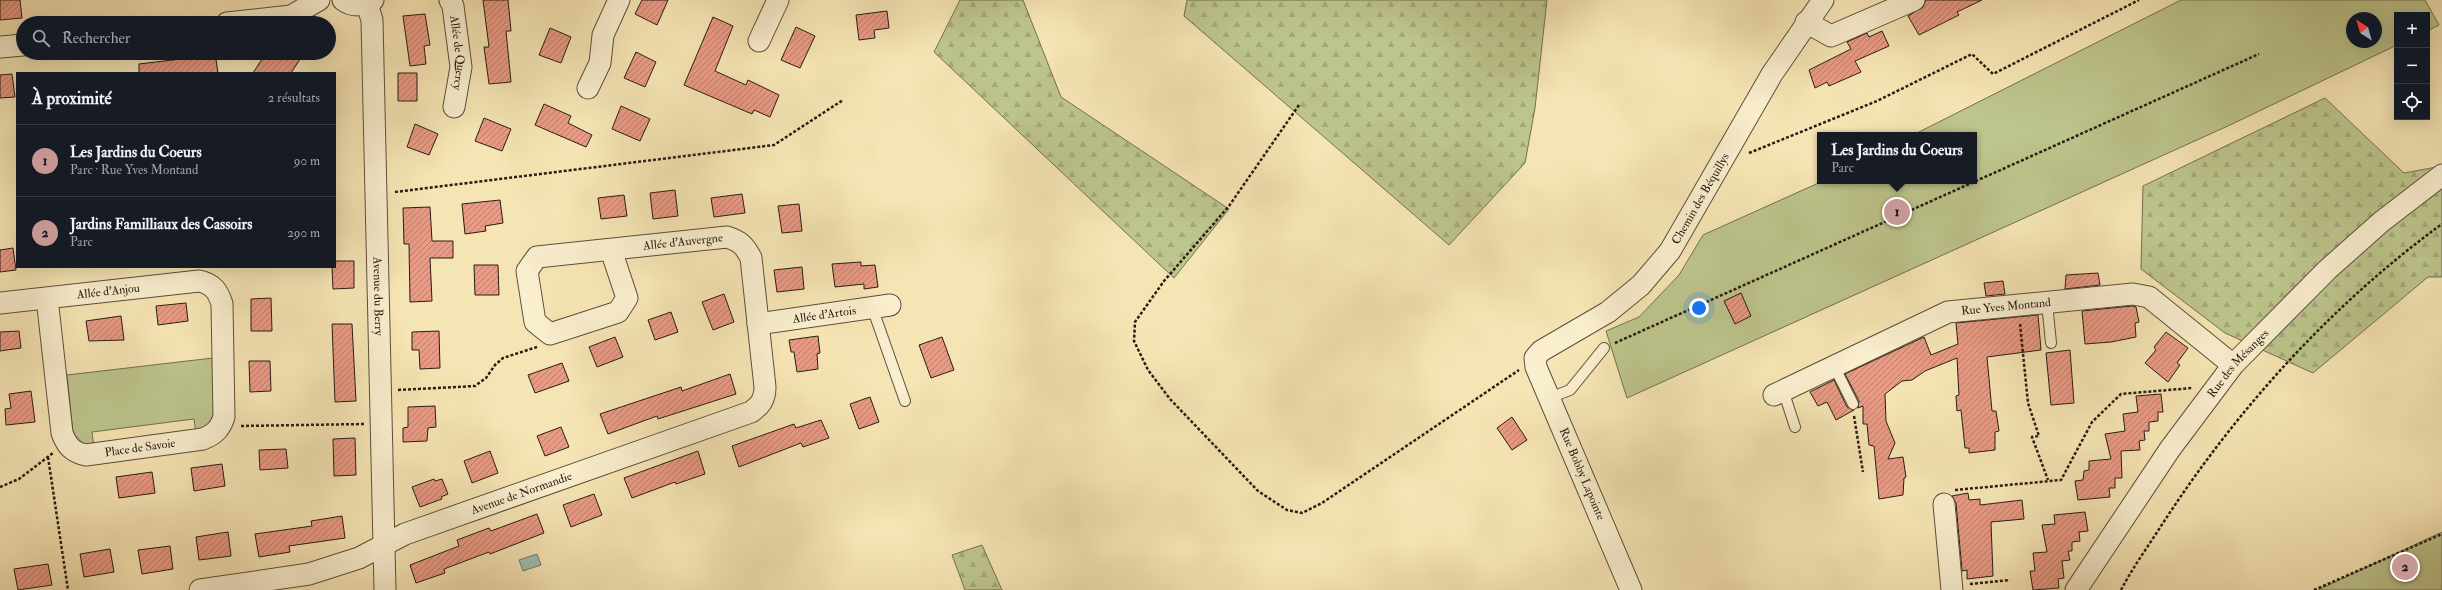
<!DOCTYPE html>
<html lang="fr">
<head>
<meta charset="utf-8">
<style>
	:root { --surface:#171b24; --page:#20242c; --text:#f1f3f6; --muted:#9ea1a6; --line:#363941; --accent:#c59692 }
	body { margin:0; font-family:"IM FELL Double Pica",serif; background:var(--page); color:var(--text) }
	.controls { position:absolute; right:12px; top:12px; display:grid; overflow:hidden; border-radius:0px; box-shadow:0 4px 16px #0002 }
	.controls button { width:36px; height:36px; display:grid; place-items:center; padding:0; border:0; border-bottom:1px solid var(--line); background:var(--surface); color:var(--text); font:20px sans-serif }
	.compass { position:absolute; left:2346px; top:12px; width:36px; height:36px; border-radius:50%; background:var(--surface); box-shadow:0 4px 16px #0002; rotate:323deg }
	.you { position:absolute; left:1699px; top:308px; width:14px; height:14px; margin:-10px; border:3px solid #fff; border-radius:50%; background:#1a73e8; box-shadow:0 0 0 6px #1a73e833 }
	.badge { display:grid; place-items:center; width:26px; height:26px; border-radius:50%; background:var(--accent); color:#111; font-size:13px; font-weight:700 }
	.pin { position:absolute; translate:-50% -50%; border:2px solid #fff; box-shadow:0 1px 4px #0006 }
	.popup { position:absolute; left:1817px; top:132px; width:160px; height:52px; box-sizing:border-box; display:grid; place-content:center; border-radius:0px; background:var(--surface); filter:drop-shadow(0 1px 3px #0005); font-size:13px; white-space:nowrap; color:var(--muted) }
	.popup b { font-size:15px; color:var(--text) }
	.popup::after { content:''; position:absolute; left:50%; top:100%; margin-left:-8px; border:8px solid transparent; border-top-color:var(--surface) }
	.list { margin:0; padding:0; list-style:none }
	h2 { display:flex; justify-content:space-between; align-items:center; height:52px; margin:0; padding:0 16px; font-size:17px }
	h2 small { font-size:13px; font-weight:400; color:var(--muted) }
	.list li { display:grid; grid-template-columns:26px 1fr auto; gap:12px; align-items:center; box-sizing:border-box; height:72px; padding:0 16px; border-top:1px solid var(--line) }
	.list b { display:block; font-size:15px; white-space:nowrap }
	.list p { margin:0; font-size:13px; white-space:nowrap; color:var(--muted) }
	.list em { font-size:13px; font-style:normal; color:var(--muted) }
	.icon { flex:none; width:22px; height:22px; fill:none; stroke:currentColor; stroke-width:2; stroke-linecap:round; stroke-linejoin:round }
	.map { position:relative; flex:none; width:2442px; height:590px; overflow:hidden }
	.search { position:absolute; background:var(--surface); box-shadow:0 4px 16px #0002; left:16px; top:16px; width:320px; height:44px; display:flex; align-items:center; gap:10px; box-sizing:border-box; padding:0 14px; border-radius:22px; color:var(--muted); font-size:15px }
	.panel { position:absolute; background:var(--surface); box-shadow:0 4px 16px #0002; left:16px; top:72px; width:320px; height:196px; border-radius:0px }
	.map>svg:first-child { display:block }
</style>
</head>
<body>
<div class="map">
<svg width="2442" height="590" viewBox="0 0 2442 590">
	<defs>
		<pattern id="forest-firs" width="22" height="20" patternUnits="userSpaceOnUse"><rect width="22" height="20" fill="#bdc58c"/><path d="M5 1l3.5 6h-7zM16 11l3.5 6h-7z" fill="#a2a978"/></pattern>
		<pattern id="building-hatch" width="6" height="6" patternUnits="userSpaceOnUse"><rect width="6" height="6" fill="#e89b86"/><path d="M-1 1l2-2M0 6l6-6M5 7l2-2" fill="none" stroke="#bc7e6c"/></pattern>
	</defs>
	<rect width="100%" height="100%" fill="#f6e5b4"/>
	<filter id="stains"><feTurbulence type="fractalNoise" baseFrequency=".005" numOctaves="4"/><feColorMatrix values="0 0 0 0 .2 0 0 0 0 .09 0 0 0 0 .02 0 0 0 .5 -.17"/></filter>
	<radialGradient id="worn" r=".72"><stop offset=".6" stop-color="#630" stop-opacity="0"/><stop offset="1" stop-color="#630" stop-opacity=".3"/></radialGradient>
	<path fill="#bdc58c" stroke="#727050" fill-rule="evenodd" d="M2181,0H2425L2439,25L2427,31V15H2397V45L2230,125L1627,398L1606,331L1639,317L1679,275L1703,235L1823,181H1974V135H1913ZM2352,18H2376V42H2352Z
		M213,358L215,413L211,424L196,434L194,419L92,432L94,448L83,444L73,433L67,375Z
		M2442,532V590H2318Z"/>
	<path fill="url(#forest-firs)" stroke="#727050" d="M960,0H1023L1061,97L1229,209L1174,278L934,52Z
		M1187,0H1547L1535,108L1525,163L1449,245L1184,16Z
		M2325,98L2404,173L2442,166V277H2428L2313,373L2225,333L2141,269L2143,186Z
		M982,545L1002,590H965L952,555Z"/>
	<path fill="#9dbfb0" stroke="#6e7d72" d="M537,554L541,565L523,571L519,560Z"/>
	<path fill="url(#building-hatch)" stroke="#281b14" d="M0,0H20L22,18L0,20Z
		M483,0H508L511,31H506L511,82L489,84L484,47H489Z
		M642,0H668L657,25L635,14Z
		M1926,0H1982L1957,12L1959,15L1919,35L1908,16L1923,7Z
		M887,11L889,28L874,30L875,38L859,40L856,15Z
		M425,14L430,45L424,46L426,64L410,66L403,16Z
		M713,17L733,26L715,71L746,85L748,80L779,95L770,117L754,110L752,114L684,85Z
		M796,27L815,36L800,68L781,60Z
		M550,28L571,37L561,63L539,55Z
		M1882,31L1889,46L1855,61L1861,72L1829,86L1827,82L1815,88L1809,70L1851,49L1847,42L1867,33L1869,37Z
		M636,52L656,62L645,87L624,78Z
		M188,53H215L218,73H139V64L189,58Z
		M266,53H304L291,73H253Z
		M398,73H417V101H398Z
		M12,74L15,97L0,98V75Z
		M544,104L571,116L568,123L592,135L586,147L535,125Z
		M621,106L650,119L640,141L612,129Z
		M484,118L511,129L502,151L475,141Z
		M415,124L438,134L429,155L407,147Z
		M675,190L678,216L653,219L650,193Z
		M742,194L745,213L714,217L711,198Z
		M624,195L627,216L601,219L598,198Z
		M500,200L503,223L485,226L486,231L465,234L462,204Z
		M799,204L802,231L782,233L778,206Z
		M430,207L432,241H453V258H430L432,301L410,302L409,244H404L403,208Z
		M13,248L16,270L0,272V250Z
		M335,261H354V288L333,289L332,267H335Z
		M861,262V266L875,265L878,287L864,289V284L835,287L832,264Z
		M474,265H498L499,295H475Z
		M802,267L804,289L777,292L774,270Z
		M2098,273L2100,285L2065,289L2066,275Z
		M2003,281L2005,294L1986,296L1984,283Z
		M1741,293L1751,316L1735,324L1724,301Z
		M724,294L734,322L713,330L702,302Z
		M271,298L272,331H251V299Z
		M186,303L188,321L158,325L156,306Z
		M2132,306L2136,307L2139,322L2135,323L2136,337L2111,342L2085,344L2082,311Z
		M671,312L678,332L655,340L648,320Z
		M2038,315L2041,350L1987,357L1992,411H1996L1999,431L1995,432V450L1969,453V448H1965L1961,410L1957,411L1956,396L1959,395L1957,358L1925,371L1912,380L1902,381L1885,394L1886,421L1895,443L1888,459L1903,457L1906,477L1904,478L1903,495L1879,499L1874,446L1869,445L1867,424H1863V406L1858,408L1859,401L1845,374L1924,337L1931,355L1958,344L1956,323Z
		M121,316L124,340L89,341L86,321Z
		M332,324H352L356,401L335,402Z
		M19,331L21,348L0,351V332Z
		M439,331L440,368L420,369L419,350H412V332Z
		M2166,332L2188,348L2177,363L2180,365L2168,382L2145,363L2156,350L2154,347Z
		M818,336L820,353L817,354L818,369L797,372L794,352H791L789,340Z
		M615,337L623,357L597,367L589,347Z
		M942,337L954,370L931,378L919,345Z
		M2070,350L2074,403L2051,405L2046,353Z
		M249,361H270L271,391L250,392Z
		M562,363L569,381L535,393L528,375Z
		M730,374L736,394L658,419L657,416L608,434L600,414L681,387L682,391Z
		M1834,380L1847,407L1854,410L1836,420L1827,402L1818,406L1810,392Z
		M31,391L35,422L6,425L5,409L11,408L9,394Z
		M2161,394L2163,412H2158V421L2149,422V431H2144L2145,440L2139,441L2140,450L2121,451L2122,478H2115V488H2109L2110,497L2078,500L2075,481L2083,480L2084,471L2089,470V461L2111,459L2105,434L2125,431L2123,414L2138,412L2136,396Z
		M870,397L879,422L859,429L850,404Z
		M435,406L436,427L428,428L427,441L403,442V428L408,427V407Z
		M1512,417L1527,440L1512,450L1497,428Z
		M821,420L829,438L803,447L801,443L739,467L732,446L794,424L796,428Z
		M561,427L569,447L545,456L537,436Z
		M355,438L356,475L334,476L333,439Z
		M286,449L288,468L260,470L259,450Z
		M490,451L498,473L472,483L464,461Z
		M698,451L705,474L676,484L675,482L632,498L624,478Z
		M222,464L225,486L194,491L191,468Z
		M152,472L155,493L119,498L116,477Z
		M434,479L435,481L442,479L448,494L441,497L442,499L420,507L412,487Z
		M1968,493L1969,500L1980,499V505L2022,500L2024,519L1991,522L1993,576L1967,579V570L1962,571L1956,503L1952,496Z
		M594,494L602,515L571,527L563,505Z
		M2085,512L2088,531L2079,532L2080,541L2072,542V551H2068L2070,560L2062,561L2064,578L2058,579L2059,588L2033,590L2030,571H2035L2033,553L2047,552L2042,525L2055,524L2054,515Z
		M537,514L544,533L490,554L489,552L444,569L445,573L416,583L410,565L459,546L457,540L489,528L491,531Z
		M342,516L345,538L289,546L290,552L259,557L255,534L312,526L311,521Z
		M228,532L231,556L199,560L196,537Z
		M170,546L173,569L142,574L138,550Z
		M110,549L114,572L84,577L80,554Z
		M48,564L52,585L18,590L14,569Z"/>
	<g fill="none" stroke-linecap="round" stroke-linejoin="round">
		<defs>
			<path id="service" d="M2047,303L2051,343
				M872,307L905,401
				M1834,366L1853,404
				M1783,390L1795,427
				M1549,398L1570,390L1604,348"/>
			<g id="minor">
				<path d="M343,0C352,7 363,6 373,0"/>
				<path id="s1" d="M450,0L453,6L461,67L454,107"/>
				<path id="s2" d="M367,4L372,20L385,590"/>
				<path d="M1806,22L1831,36L1914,0"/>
				<path d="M227,23L291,16L319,0"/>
				<path d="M759,41L778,0"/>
				<path d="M0,47L23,45"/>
				<path d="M588,88L600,63L603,35L619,0"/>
				<path id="s3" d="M0,303L199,281C213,284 218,291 222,304L224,417C220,429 215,434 203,439L86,455C72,452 67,446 62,433L47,298"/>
				<path id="s4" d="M758,324L890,305"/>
				<path id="s5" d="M1774,395L1948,312L2133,294L2149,297L2233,365"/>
				<path d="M1944,504L1952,590"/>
				<path id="s6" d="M200,590L309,574L359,558L405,534L751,412C761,405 765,399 765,387L751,258C745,246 740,241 727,237L537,257L527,271L535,322L550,334L618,312L627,298L611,250"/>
				<path id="s7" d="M1631,590L1536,367L1535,358L1541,351L1608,312L1641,285L1670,251L1772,74L1823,0"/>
				<path id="s8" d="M2076,590L2170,449L2233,365L2327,270L2381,222L2442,175"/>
			</g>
		</defs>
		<use href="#service" stroke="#5c4e3c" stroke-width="12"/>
		<use href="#minor" stroke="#5c4e3c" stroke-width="23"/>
		<path stroke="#281b14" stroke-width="2.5" stroke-dasharray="3 2" stroke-linecap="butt" d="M1299,105L1229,206L1164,281L1135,322L1134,341L1148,370L1170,399L1258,491L1287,510L1302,513L1322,503L1519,370
			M1749,153L1877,101L1972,54L1993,74L2139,0
			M395,192L774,145L843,100
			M2020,324L2028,403L2039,436L2032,437L2048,480
			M1615,343L2259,54
			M398,390L475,386L486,378L495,365L503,358L537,347
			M1854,416L1863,472
			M241,426L364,424
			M48,457L68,590
			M0,487L19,479L53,453
			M1955,490L2061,480L2092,422L2121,394L2192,388
			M1970,584L2010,580
			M2121,590C2133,567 2149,545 2163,523C2237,409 2332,304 2442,224
			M2314,590L2442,534"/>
		<use href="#service" stroke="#f9eece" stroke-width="10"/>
		<use href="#minor" stroke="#f9eece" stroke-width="21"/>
	</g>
	<g text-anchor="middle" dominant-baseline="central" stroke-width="3" stroke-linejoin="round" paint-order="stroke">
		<g font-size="12" fill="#281b14" stroke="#f9eece">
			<text stroke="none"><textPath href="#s1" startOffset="54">Allée de Quercy</textPath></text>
			<text stroke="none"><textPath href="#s7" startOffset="486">Chemin des Béquillys</textPath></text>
			<text transform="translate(683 242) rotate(-6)">Allée d'Auvergne</text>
			<text stroke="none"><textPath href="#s3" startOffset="109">Allée d'Anjou</textPath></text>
			<text stroke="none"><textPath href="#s2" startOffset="293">Avenue du Berry</textPath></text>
			<text stroke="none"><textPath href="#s5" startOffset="251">Rue Yves Montand</textPath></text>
			<text stroke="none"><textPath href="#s4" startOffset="67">Allée d'Artois</textPath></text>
			<text stroke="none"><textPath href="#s8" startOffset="279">Rue des Mésanges</textPath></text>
			<text transform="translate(140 448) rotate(-8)">Place de Savoie</text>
			<text transform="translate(1582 474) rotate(67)">Rue Bobby Lapointe</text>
			<text stroke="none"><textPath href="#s6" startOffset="338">Avenue de Normandie</textPath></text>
		</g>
	</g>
	<rect width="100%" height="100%" filter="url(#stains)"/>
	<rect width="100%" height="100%" fill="url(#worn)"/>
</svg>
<div class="controls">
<button>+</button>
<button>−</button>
<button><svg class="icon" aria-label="locate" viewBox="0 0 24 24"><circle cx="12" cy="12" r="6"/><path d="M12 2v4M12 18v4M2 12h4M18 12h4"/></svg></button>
</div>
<svg class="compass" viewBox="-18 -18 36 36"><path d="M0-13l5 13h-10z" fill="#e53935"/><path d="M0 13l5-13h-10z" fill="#9ea1a6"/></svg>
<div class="you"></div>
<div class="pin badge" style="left:1897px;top:212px">1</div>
<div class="popup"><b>Les Jardins du Coeurs</b>Parc</div>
<div class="pin badge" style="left:2405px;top:567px">2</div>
<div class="search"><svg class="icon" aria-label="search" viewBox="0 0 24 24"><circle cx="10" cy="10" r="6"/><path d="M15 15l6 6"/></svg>Rechercher</div>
<section class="panel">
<h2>À proximité<small>2 résultats</small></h2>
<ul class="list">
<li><span class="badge">1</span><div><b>Les Jardins du Coeurs</b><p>Parc · Rue Yves Montand</p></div><em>90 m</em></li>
<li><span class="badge">2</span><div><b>Jardins Familliaux des Cassoirs</b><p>Parc</p></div><em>290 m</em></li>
</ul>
</section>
</div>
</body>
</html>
